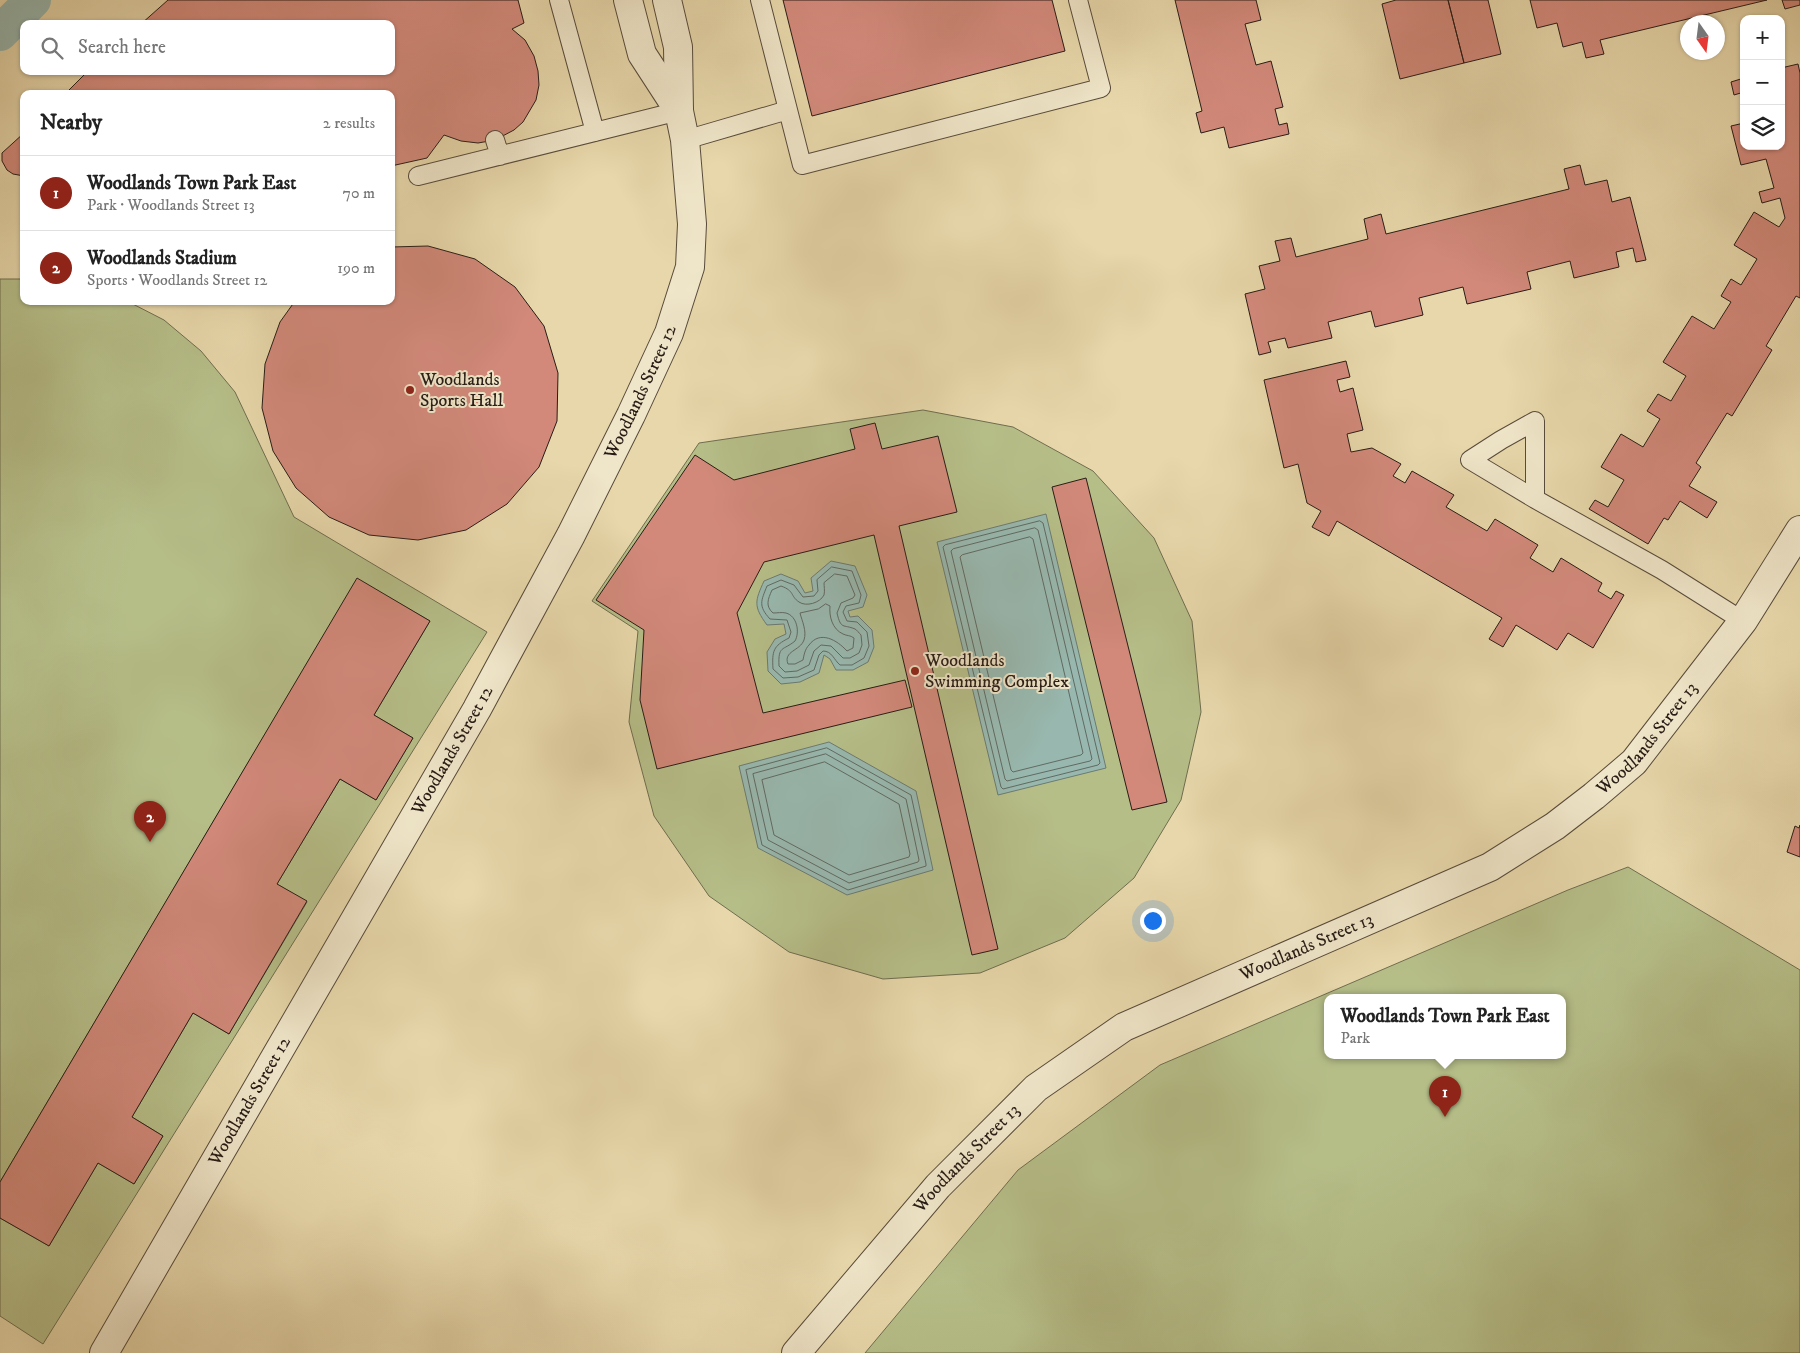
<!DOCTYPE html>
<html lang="en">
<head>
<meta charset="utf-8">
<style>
	:root { --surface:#fff; --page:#f6f6f6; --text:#222; --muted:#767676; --line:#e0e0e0; --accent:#8f2418 }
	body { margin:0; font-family:"IM FELL DW Pica",serif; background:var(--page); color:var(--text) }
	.controls { position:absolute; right:15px; top:15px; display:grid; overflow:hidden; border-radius:10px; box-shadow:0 1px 4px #0004 }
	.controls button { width:45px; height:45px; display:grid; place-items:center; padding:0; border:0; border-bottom:1px solid var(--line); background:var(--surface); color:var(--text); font:25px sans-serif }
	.compass { position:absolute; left:1680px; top:15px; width:45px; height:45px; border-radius:50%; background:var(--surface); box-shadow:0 1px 4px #0004; rotate:166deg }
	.you { position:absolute; left:1152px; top:920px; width:18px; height:18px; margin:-12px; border:4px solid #fff; border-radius:50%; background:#1a73e8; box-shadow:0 0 0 8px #1a73e833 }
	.badge { display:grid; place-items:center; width:32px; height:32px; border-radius:50%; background:var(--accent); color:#fff; font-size:16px; font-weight:700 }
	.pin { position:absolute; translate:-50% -41px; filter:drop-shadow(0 1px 2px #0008) }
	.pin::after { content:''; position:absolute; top:26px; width:18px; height:15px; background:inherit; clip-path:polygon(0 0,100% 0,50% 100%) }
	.popup { position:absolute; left:1324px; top:994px; width:242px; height:65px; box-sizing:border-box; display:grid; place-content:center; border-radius:10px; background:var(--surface); filter:drop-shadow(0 1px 4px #0005); font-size:16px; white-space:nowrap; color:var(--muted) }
	.popup b { font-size:19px; color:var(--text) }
	.popup::after { content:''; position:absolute; left:50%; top:100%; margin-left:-10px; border:10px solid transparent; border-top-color:var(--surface) }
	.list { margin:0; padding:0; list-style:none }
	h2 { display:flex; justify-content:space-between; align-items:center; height:65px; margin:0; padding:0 20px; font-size:21px }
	h2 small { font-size:16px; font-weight:400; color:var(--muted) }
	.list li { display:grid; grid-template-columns:32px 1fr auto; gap:15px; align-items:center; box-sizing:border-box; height:75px; padding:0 20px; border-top:1px solid var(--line) }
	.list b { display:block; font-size:19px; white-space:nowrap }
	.list p { margin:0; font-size:16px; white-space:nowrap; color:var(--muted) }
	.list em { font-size:16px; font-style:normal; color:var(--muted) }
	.icon { flex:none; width:28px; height:28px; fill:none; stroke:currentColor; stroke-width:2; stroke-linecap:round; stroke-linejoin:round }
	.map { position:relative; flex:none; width:1800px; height:1353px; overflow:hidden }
	.search { position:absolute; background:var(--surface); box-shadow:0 1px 4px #0004; left:20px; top:20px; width:375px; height:55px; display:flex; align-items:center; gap:12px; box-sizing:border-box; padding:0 18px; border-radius:10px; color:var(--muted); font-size:19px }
	.panel { position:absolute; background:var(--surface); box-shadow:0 1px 4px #0004; left:20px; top:90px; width:375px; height:215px; border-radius:10px }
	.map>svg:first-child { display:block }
</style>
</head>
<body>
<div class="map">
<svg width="1800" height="1353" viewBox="0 0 1800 1353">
	<rect width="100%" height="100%" fill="#e7d7aa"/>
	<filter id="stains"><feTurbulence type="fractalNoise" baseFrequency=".004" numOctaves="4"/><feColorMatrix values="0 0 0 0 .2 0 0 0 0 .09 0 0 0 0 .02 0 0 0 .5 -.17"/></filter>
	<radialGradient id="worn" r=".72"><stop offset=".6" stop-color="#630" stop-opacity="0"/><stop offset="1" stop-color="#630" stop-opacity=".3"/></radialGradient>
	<path fill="#b6be88" stroke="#6f6d4f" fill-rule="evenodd" d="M0,279H24V301H127L164,320L201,351L235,392L294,517L487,632L43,1344L0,1316V1218L49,1246L98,1163L134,1184L163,1136L132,1117L193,1013L229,1034L307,902L277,884L340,779L376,800L413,738L374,715L430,621L357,579L0,1182Z
		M923,410L1013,427L1093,471L1154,538L1192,621L1201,712L1181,800L1134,878L1065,938L980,973L883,979L789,952L709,896L654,816L629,722L638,631L592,601L699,443Z
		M1628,867L1800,970V1353H865L1018,1170L1160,1065L1568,890ZM1562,998V1056H1328V998Z"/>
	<path fill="#98b8af" stroke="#6b7a72" d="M1046,514L1106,768L998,795L937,542Z
		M831,561L855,566L867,595L863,607L848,611L850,617L858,616L872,630L874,647L868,662L853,670H836L830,659L824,655L819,673L800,682L781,684L768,671L767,652L775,639L786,634L784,624L767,625C753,606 755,601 764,581L781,574L798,581L805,593L813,591L811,578Z
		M829,742L916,791L933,870L847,895L758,848L739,766Z"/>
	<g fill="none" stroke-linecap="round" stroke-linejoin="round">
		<path stroke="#606a62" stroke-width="1" d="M1040,521L1043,523L1100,763L1098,765L1003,789L1001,787L943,547L945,545Z
			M1035,528L1038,530L1092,759L1090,761L1007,781L1005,779L951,551L953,549Z
			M1030,537L1033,539L1083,753L1081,755L1013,772L1011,770L960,557L962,555Z
			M832,567L852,571L861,595L859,603L846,606L843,612L847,621L857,622L867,632L869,646L864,658L852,665H840C834,660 832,651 823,651L819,655L814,670L798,677L783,678L773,669C772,651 773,646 789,638L791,632L787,620L770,619C758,606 761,601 767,586L781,580L794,585L803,597L814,596L818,591L817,580Z
			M835,574L847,576L855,595L853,598L841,603L837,613C841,630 843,624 855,629C857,630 859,633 861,635L862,645L859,653L850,658H843L831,646L821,645L814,651L809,665L797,671L785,672L779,666C778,645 783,651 795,641C800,632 797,616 786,613C782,612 777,613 773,613C765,606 768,599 772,590L781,586C795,591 790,596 799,602C806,607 820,603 824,595C825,591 824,586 824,583Z
			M826,604L830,606C829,616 832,629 843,634C847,636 850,635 854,638L853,648L847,651C837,640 820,630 809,645C805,649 804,655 803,660L795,664H788C783,651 800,651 804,640C807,631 802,621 800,613L818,609Z
			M827,748L911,795L926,864V866L848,890L762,845L746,770Z
			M826,754L906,799L919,860L918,862L849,883L768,840L753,774Z
			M825,762L899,804L910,854L909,857L849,875L774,835L762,780Z"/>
		<path stroke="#98b8af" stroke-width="36" d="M0,33L33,0"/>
	</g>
	<path fill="#d2897a" stroke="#281c16" d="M168,0H518L524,23L512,29L525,40L534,56L538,71L539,85L536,100L523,122L514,130L495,140L478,143L461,141L444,135L427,158L391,166V94H65L88,71H391V24H141Z
		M783,0H1052L1065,51L812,116Z
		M1175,0H1256L1261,20L1245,24L1256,65L1271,61L1283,107L1275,109L1279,125L1287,123L1289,134L1229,148L1224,127L1201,133L1196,113L1202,111Z
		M1396,0H1448L1464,63L1400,79L1382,4Z
		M1448,0H1488L1501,54L1464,63Z
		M1530,0H1767L1600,40L1604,54L1586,58L1582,42L1563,47L1557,23L1537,28Z
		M1782,0H1800V5L1785,9Z
		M1798,64L1800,73V298L1796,296L1766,346L1772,350L1732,416L1727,413L1696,463L1701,467L1689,486L1717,502L1707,518L1680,501L1668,520L1664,518L1648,544L1589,509L1595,500L1608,507L1624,480L1601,467L1621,434L1643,447L1660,419L1647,411L1658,394L1671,401L1686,376L1663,362L1692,316L1714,329L1731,302L1721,296L1731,279L1741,285L1757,259L1734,245L1754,212L1779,227L1785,218L1780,198L1762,203L1759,192L1774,188L1766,159L1741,165L1731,126L1744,123V146H1781V68Z
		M1744,78V92L1734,95L1731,82Z
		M24,133V176L13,174L7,170L2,161V153Z
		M1580,165L1585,185L1607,180L1612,202L1630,197L1646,260L1636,262L1633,248L1616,252L1619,267L1574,278L1570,261L1527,272L1531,289L1467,304L1463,287L1419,298L1423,315L1375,327L1371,311L1328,322L1332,338L1288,348L1285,338L1268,342L1271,352L1259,355L1245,294L1265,289L1259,266L1280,261L1275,241L1291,238L1296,257L1368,239L1364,219L1381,214L1386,234L1569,189L1564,169Z
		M428,246L475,259L515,287L544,326L558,373L557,421L539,467L507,504L466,530L418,540L369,535L329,517L296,488L273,451L262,408L265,364L280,322L295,301H391V247Z
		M1346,361L1350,377L1337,380L1340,392L1353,388L1363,430L1347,434L1351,452L1372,448L1401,464L1393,476L1405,483L1412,471L1454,495L1446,507L1487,531L1495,519L1538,545L1530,558L1553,572L1561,558L1602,583L1598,591L1611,599L1616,591L1624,595L1593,648L1568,633L1557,650L1516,625L1503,647L1489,639L1502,618L1337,521L1329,536L1312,527L1321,511L1307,503L1298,464L1284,468L1264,380Z
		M875,423L882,449L938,436L957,512L899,526L998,949L972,955L874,535L764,562L737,613L763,713L905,680L912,707L657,769L640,700L644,630L596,600L695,455L734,480L855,449L850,429Z
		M1086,478L1167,802L1132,810L1052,487Z
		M357,578L430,621L374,715L413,738L376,800L340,779L277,884L307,901L229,1034L193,1013L132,1117L163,1136L134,1184L98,1163L49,1246L0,1218V1182Z
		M1800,825V857L1787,852L1795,826L1799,828Z"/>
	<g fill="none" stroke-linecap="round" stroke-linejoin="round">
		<defs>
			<path id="service" d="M559,0L595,132
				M760,0L802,165L1101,88L1078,0
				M495,140L500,156
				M685,140L788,110
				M418,176L679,111
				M1535,499V421L1501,440L1470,460L1535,499L1662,570L1743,621"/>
			<g id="minor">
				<path d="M628,0L642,54L679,111"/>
				<path id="s1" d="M104,1353L477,709L571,535L631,415L669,333L690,267L692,224L685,140L679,111L678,47L667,0"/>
				<path id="s2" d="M796,1353L938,1186L1036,1088L1124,1027L1490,867L1555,826L1594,796L1634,762L1743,621L1800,530"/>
			</g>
		</defs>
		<use href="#service" stroke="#584b3b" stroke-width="20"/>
		<use href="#minor" stroke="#584b3b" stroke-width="30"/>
		<use href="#service" stroke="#efe5c8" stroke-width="18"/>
		<use href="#minor" stroke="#efe5c8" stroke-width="28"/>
	</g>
	<g fill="#8f2418" stroke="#efe5c8" stroke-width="2">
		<circle cx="410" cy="390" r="5"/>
		<circle cx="915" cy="671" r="5"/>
	</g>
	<g text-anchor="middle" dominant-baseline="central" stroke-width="4" stroke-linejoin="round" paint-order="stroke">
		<g font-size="18" fill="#281c16" stroke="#efe5c8" text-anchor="start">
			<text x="420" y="380">Woodlands<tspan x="420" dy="21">Sports Hall</tspan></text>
			<text x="925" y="661">Woodlands<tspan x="925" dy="21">Swimming Complex</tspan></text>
		</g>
		<g font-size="18" fill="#281c16" stroke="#efe5c8">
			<text stroke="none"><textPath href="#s1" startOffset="1101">Woodlands Street 12</textPath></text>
			<text stroke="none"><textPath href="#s2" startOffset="1069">Woodlands Street 13</textPath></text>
			<text stroke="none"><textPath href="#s1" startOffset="696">Woodlands Street 12</textPath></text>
			<text stroke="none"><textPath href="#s2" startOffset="664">Woodlands Street 13</textPath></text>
			<text stroke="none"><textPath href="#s1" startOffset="291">Woodlands Street 12</textPath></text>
			<text stroke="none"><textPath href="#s2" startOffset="259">Woodlands Street 13</textPath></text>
		</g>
	</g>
	<rect width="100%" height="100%" filter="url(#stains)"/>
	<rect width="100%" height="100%" fill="url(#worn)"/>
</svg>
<div class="controls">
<button>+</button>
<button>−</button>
<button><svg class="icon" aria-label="layers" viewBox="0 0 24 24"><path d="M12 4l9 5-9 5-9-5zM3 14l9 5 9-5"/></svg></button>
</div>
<svg class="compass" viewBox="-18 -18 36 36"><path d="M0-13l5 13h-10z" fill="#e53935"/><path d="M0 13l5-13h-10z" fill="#767676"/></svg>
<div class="you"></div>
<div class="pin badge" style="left:1445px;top:1117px">1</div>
<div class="popup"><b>Woodlands Town Park East</b>Park</div>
<div class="pin badge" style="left:150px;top:842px">2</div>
<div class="search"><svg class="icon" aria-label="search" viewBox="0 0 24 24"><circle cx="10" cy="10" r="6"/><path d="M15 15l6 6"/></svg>Search here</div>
<section class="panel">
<h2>Nearby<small>2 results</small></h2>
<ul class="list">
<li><span class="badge">1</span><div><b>Woodlands Town Park East</b><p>Park · Woodlands Street 13</p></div><em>70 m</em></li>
<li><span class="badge">2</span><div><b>Woodlands Stadium</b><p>Sports · Woodlands Street 12</p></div><em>190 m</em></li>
</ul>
</section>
</div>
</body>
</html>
